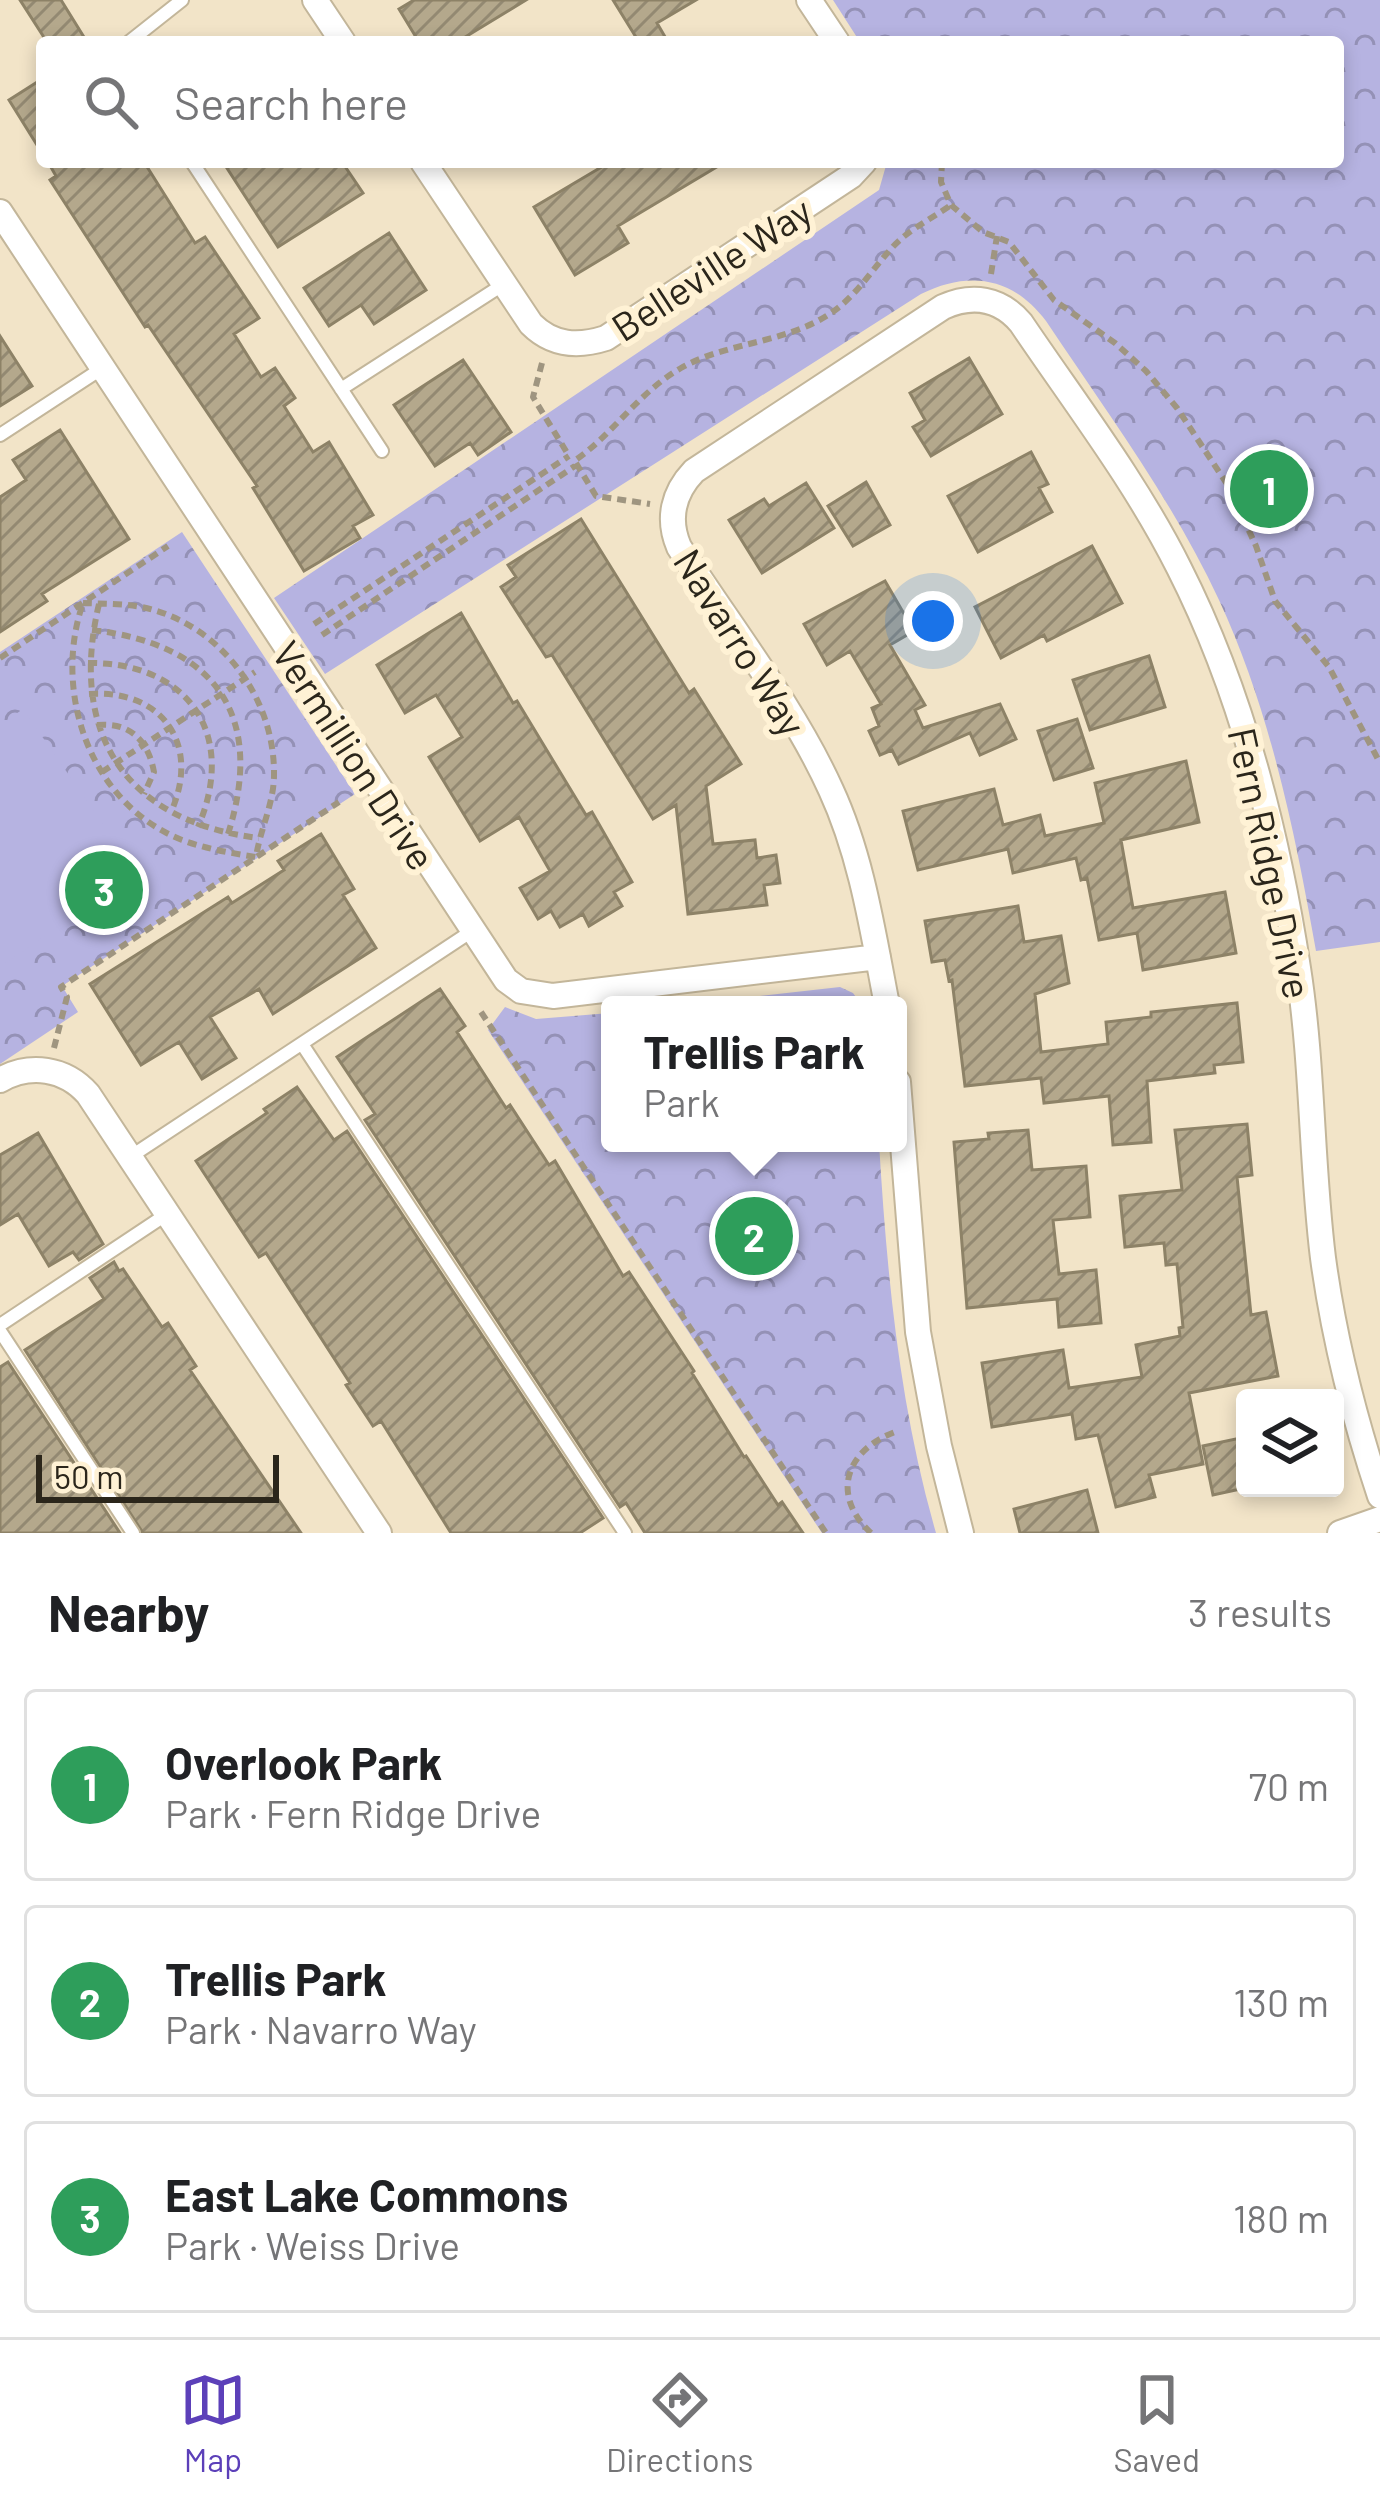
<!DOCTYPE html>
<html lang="en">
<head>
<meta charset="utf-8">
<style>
	:root { --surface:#fff; --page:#f2f2f2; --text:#202124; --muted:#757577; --line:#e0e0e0; --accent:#5c40b9 }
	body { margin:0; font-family:Barlow,sans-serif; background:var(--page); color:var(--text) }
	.controls { position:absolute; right:36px; bottom:36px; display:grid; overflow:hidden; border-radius:12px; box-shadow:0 6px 18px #0003 }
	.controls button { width:108px; height:108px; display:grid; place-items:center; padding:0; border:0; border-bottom:3px solid var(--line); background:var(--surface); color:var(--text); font:60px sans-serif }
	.scale { position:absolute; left:36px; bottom:30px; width:243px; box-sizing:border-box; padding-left:12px; border:6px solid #2b261b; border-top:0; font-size:33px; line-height:42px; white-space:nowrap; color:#2b261b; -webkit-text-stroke:9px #fff2d5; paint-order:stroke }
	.you { position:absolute; left:933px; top:621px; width:42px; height:42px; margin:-30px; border:9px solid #fff; border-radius:50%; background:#1a73e8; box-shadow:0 0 0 18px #1a73e833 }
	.badge { display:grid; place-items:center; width:78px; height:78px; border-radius:50%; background:var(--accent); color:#fff; font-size:39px; font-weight:700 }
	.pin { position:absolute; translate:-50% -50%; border:6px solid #fff; box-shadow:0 3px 12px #0006 }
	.popup { position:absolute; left:601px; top:996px; width:306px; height:156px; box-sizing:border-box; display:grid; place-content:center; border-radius:12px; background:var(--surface); filter:drop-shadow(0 3px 9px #0005); font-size:39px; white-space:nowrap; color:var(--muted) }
	.popup b { font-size:45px; color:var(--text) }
	.popup::after { content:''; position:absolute; left:50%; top:100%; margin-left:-24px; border:24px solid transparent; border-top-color:var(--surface) }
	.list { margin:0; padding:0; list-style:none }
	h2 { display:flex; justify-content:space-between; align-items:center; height:156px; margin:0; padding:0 48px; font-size:51px }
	h2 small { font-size:39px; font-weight:400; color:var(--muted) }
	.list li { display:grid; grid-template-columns:78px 1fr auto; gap:36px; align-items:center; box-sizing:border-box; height:192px; margin:0 24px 24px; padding:0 24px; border:3px solid var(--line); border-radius:12px }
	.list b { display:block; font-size:45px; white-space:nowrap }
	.list p { margin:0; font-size:39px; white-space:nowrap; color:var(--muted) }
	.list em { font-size:39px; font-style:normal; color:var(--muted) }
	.icon { flex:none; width:66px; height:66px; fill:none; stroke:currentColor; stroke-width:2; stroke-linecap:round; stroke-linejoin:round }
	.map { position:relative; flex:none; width:1380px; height:1533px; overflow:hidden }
	.search { position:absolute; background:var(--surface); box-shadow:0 6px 18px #0003; left:36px; right:36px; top:36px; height:132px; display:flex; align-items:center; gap:30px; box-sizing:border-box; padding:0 42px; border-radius:12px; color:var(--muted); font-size:45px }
	.sheet { height:804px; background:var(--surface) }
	nav { display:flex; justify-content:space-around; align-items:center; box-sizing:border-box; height:168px; border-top:3px solid var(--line); background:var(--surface); font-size:33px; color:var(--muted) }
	nav a { display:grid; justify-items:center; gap:6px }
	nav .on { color:var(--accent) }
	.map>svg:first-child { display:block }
</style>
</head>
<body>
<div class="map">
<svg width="1380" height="1533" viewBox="0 0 1380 1533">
	<defs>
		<pattern id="park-crowns" width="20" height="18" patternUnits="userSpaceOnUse" patternTransform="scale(3)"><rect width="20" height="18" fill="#b6b3e1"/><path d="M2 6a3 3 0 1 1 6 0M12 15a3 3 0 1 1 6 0" fill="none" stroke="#9491b6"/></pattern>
		<pattern id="building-hatch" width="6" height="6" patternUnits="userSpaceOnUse" patternTransform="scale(3)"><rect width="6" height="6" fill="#b4a88c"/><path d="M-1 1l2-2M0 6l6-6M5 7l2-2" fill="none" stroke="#938972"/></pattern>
	</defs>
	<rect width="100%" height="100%" fill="#f2e4c8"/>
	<path fill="url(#park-crowns)" d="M833,0H1380V942L1316,951C1295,832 1270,710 1219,600C1173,501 1106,411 1046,321C1013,277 969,270 921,294L325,674L274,598L879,190L887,162H1338V42H860Z
		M182,532L355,794L62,986L78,1012L0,1064V652Z
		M840,987L853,993L862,1005H680Z
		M505,1007L536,1019L610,1013V1143H879C887,1275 899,1405 936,1533H822L488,1030Z"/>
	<path fill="#b6b3e1" d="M23,709L137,873L0,967V725Z"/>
	<path fill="url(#building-hatch)" stroke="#8d8267" stroke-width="3" d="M20,0H61L87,42H47Z
		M414,0H526L457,42H419L399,9Z
		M613,0H696L657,23L668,42H639Z
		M42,79V153L9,100Z
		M48,162H144L195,243L205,237L259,318L234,334L261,377L275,368L295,398L284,406L313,452L329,442L373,515L353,526L360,538L304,571L253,488L257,486L148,325L145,327L50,180L56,176Z
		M223,162H342L363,193L278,247Z
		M610,162H725L618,226L628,243L575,275L534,207Z
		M389,233L426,290L374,324L361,305L329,326L304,288Z
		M0,336L32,386L0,406Z
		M969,358L1002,414L931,456L913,427L925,420L910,393Z
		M463,360L511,432L478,455L470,443L435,466L394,405Z
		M60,430L129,539L42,594L47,601L0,632V497L26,480L13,460Z
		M1031,452L1048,484L1039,488L1052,512L978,552L948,496Z
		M866,482L890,525L853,546L828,506Z
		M806,483L834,528L762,573L729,520L764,499L769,506Z
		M581,519L689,693L694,689L741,764L706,786L713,844L755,840L757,858L776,855L780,883L764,885L767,905L688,914L676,805L653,819L552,655L546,657L501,587L516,577L508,565Z
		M1092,546L1122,603L1047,641L1044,635L1001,658L975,607Z
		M885,581L914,631L890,645L925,705L915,710L923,728L1000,704L1016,739L980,755L970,733L899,764L892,750L880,755L869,731L879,726L872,708L881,704L850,651L827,665L804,624Z
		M461,613L513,703L517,701L586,815L592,812L632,882L614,892L622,906L589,926L583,914L560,927L551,911L538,919L520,888L550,871L519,817L480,841L429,757L462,737L436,695L405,713L377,665Z
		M1149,656L1165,707L1090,730L1073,680Z
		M1077,719L1093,768L1054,780L1038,731Z
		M1186,761L1199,822L1121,840L1133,908L1225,892L1236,953L1143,970L1137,933L1099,940L1087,878L1081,880L1076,858L1013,873L1008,849L918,870L903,811L994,789L1003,825L1040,815L1045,836L1104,823L1095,783Z
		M321,834L354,889L343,895L376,948L273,1014L259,989L210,1017L236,1058L202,1079L179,1042L141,1065L90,984L228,897L232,903L284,870L278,861Z
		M1018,906L1024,942L1061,936L1069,983L1035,994L1041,1052L1108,1044L1106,1022L1151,1017V1012L1237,1003L1243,1062L1214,1065L1215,1073L1147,1081L1151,1142L1113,1145L1109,1096L1044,1103L1041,1078L965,1086L952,980L949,981L945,960L932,962L925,921Z
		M440,989L465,1026L457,1032L506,1108L510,1105L549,1165L555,1161L623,1276L629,1272L694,1371L692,1373L744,1457L746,1456L778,1505L782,1502L803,1533H645L626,1503L620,1507L365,1120L375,1114L337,1057Z
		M297,1087L334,1140L347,1131L603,1518L580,1533H451L381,1421L373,1426L346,1385L350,1383L266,1253L259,1257L196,1161L267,1113L264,1109Z
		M1247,1124L1252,1175L1237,1177L1251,1315L1266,1312L1278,1376L1189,1393L1203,1464L1149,1475L1155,1497L1116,1507L1098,1435L1076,1439L1072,1414L992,1427L982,1363L1063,1350L1069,1388L1142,1377L1136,1345L1180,1336L1179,1328L1183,1327L1177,1264L1166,1265L1164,1243L1125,1247L1120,1196L1182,1190L1175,1130Z
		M1028,1130L1032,1170L1086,1166L1090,1217L1053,1220L1059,1274L1096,1270L1101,1323L1059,1327L1057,1299L967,1308L954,1142L989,1139L988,1133Z
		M38,1133L103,1244L79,1260L73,1252L49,1266L18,1214L0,1225V1155Z
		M114,1262L119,1271L123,1269L162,1327L168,1323L196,1366L190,1370L301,1533H143L25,1350L104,1299L90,1278Z
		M8,1362L120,1533H0V1367Z
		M1245,1437V1488L1213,1495L1203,1446Z
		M1087,1490L1098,1533H1020L1014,1509Z"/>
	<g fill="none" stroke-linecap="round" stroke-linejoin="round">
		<defs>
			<path id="service" d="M129,42L182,0
				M192,162L382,451
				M341,389L504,284
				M0,435L101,369
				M302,1044L625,1533
				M130,1157L472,931
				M0,1325L167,1214
				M0,1331L133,1533"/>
			<path id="minor" d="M315,0L343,42
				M809,0L837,42
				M423,162L531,324C553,346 578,347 606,338L851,176L864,162
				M0,212L506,980L521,991L553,996L878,957
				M887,1005C873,933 862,857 831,790C793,706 729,625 679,547C667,519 673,493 694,471L943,307C972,294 1000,298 1021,323C1075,403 1136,482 1179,568C1242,692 1277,831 1298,968C1313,1064 1311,1161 1323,1258C1334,1339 1354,1418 1380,1496
				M0,1080C30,1063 65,1068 88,1094L379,1533
				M898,1082L918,1332L939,1446L961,1533
				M1340,1533L1380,1519"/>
		</defs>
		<use href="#service" stroke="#c3b69a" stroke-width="16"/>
		<use href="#minor" stroke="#c3b69a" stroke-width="28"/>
		<path stroke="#9f9580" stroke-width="6" stroke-dasharray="9 6" stroke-linecap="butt" d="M942,162L941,182L951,205L983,232L1009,242L1054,300L1115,343L1146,371L1177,408L1229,487L1256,546L1275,601L1329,667L1380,763
			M991,274L997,236
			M542,363L533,397L569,456
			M577,459C615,432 639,392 681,368C727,342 782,344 828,315C855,298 870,272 891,249C906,231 931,219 951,205
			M576,463L596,496L650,504
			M83,603C107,604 133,603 157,611C227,633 275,703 274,775C274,803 260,830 256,857C231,853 206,849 182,840C90,804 52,692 83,603Z
			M99,604C68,734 126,822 259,838
			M314,624L569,456
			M92,630C215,644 266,715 228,834
			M322,635L575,466
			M0,658L168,546
			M88,663C188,662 238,734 198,827
			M89,694C163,689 201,745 171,812
			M97,725C130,722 148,740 154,772L144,794
			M102,772L255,672
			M848,1005L851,1002
			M481,1012L826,1533
			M54,1048L67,997L61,987L339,802
			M871,1533C830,1495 846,1450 895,1432"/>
		<use href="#service" stroke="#fff" stroke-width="12"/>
		<use href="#minor" stroke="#fff" stroke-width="24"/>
	</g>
	<g text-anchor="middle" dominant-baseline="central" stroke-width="12" stroke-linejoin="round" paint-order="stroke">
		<g font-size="39" fill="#2b261b" stroke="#fff2d5">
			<text transform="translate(711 268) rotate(-33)">Belleville Way</text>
			<text transform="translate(741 642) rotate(58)">Navarro Way</text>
			<text transform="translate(355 755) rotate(57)">Vermillion Drive</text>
			<text transform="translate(1271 863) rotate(78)">Fern Ridge Drive</text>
		</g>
	</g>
</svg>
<div class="controls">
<button><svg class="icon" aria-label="layers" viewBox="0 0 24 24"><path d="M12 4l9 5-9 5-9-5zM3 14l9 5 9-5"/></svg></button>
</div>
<div class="scale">50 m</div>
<div class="you"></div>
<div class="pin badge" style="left:1269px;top:489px;background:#2e9e5b">1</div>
<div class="pin badge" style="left:754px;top:1236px;background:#2e9e5b">2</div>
<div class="popup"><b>Trellis Park</b>Park</div>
<div class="pin badge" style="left:104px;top:890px;background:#2e9e5b">3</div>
<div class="search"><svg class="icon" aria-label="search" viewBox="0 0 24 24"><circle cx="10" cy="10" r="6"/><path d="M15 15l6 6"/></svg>Search here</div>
</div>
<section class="sheet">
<h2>Nearby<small>3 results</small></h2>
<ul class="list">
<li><span class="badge" style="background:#2e9e5b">1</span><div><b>Overlook Park</b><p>Park · Fern Ridge Drive</p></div><em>70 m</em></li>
<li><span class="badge" style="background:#2e9e5b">2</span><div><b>Trellis Park</b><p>Park · Navarro Way</p></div><em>130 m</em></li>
<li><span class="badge" style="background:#2e9e5b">3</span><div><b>East Lake Commons</b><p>Park · Weiss Drive</p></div><em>180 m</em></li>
</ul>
</section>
<nav>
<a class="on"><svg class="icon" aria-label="map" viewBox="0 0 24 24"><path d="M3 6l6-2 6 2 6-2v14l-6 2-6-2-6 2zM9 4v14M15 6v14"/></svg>Map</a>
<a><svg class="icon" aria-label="directions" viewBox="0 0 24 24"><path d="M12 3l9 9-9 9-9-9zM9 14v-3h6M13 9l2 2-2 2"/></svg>Directions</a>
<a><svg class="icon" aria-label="saved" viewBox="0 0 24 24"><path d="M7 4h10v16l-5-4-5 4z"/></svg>Saved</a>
</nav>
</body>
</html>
